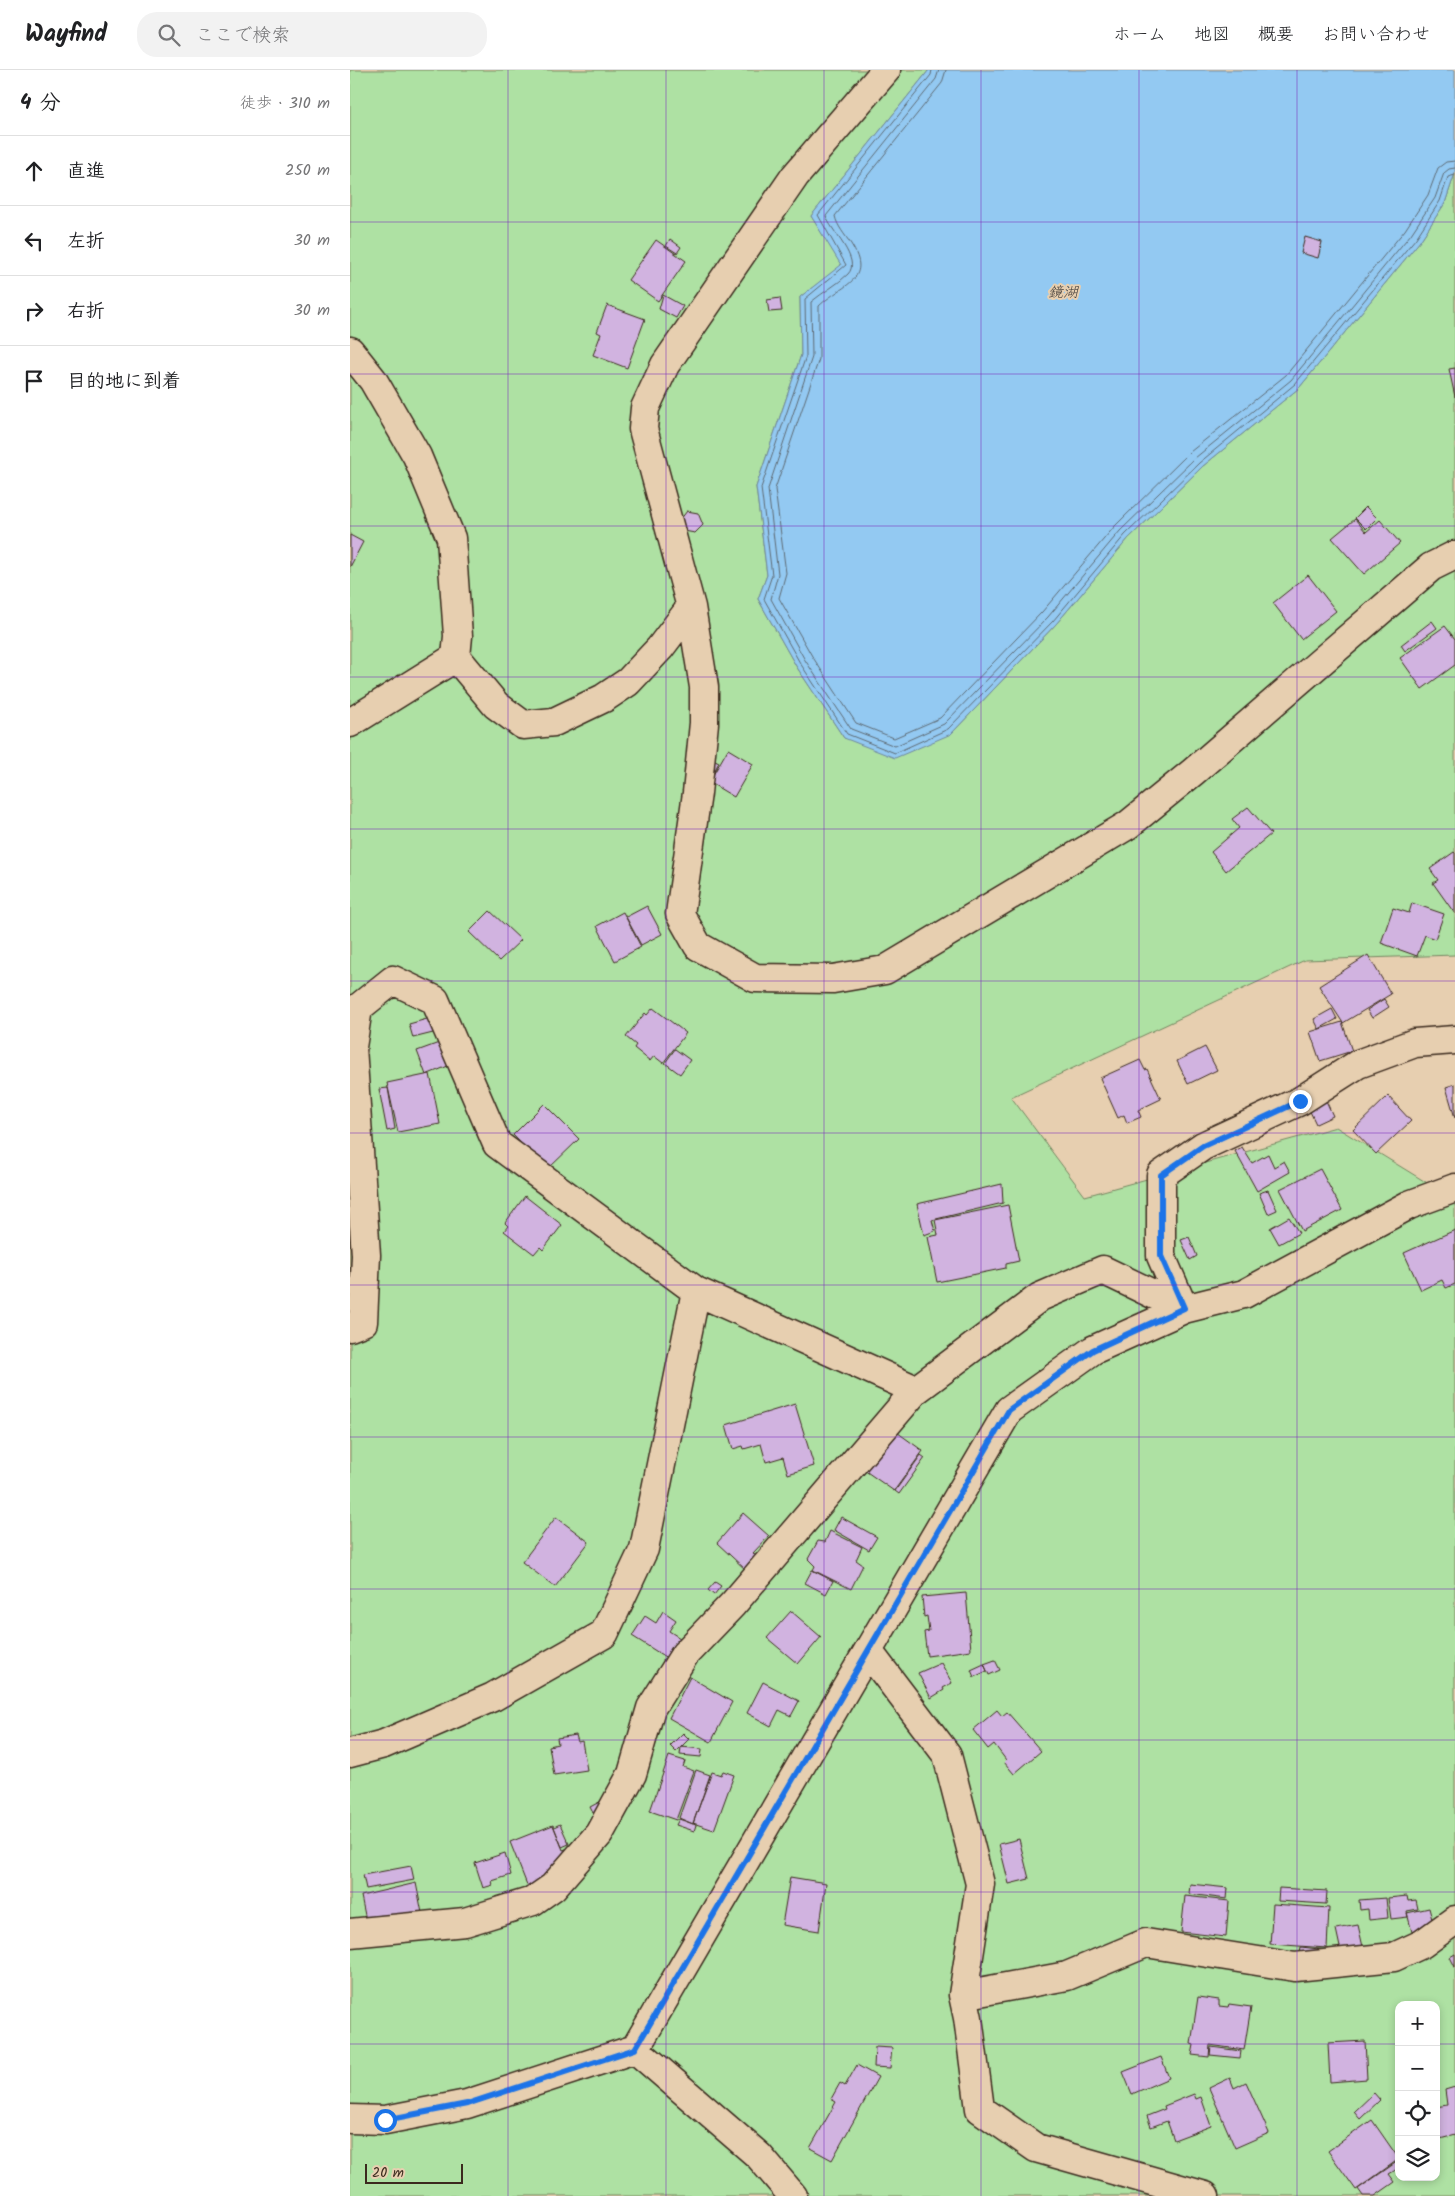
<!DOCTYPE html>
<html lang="ja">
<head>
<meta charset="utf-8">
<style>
	:root { --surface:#fff; --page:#f2f2f2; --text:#202124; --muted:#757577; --line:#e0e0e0 }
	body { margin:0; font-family:Kalam,"Klee One",sans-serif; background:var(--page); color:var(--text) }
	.controls { position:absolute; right:15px; bottom:15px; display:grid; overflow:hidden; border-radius:10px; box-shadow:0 2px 8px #0003 }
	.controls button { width:45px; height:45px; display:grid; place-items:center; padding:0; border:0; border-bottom:1px solid var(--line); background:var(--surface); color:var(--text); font:25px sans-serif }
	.scale { position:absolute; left:15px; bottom:12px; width:98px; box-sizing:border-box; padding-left:5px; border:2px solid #3b2a1e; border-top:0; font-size:14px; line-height:18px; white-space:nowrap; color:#3b2a1e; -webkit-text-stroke:4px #e7cfb0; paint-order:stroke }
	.stop { position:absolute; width:15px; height:15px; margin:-11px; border:4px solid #1a73e8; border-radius:50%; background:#fff }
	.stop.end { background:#1a73e8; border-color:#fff; box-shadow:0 1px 5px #0008 }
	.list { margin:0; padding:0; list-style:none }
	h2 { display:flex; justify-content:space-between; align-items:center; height:65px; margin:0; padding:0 20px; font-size:21px }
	h2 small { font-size:16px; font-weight:400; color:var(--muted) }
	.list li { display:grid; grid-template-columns:32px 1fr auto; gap:15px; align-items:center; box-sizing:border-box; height:70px; padding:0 20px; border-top:1px solid var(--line) }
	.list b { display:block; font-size:19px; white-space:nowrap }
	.list em { font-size:16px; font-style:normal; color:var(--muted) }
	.icon { flex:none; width:28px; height:28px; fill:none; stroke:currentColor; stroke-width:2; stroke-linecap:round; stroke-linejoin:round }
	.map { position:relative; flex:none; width:1105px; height:2126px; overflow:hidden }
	header { display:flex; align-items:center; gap:30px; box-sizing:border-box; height:70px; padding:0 25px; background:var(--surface); border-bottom:1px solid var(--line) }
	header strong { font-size:24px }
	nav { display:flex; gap:28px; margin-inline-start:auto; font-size:18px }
	.search { width:350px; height:45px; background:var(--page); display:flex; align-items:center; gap:12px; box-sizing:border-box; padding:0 18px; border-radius:20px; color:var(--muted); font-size:19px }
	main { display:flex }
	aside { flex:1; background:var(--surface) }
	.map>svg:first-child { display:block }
</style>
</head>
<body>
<header>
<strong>Wayfind</strong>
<div class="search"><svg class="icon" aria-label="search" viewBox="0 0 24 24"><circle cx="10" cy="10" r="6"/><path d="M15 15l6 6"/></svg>ここで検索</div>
<nav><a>ホーム</a><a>地図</a><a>概要</a><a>お問い合わせ</a></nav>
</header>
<main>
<aside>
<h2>4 分<small>徒歩 · 310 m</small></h2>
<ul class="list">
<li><svg class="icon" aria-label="ahead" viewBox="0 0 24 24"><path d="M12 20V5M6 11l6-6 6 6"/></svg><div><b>直進</b></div><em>250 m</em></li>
<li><svg class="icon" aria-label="left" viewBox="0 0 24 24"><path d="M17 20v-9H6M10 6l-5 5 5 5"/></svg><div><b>左折</b></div><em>30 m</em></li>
<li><svg class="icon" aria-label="right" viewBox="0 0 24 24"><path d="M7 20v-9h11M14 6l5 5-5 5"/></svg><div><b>右折</b></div><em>30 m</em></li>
<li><svg class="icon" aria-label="arrive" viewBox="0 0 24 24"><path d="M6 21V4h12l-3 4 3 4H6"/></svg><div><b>目的地に到着</b></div></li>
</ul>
</aside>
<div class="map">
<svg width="1105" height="2126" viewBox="0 0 1105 2126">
	<rect width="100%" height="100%" fill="#e7cfb0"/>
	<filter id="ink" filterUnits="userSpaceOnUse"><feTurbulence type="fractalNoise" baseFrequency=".02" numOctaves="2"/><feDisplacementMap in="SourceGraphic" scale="10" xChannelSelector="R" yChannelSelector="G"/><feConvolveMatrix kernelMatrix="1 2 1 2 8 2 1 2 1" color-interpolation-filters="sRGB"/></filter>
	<g filter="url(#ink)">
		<path fill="#aee1a3" stroke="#748660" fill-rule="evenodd" d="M0,0H579L461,146L492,195L450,227L451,285L406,417L417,505L408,529L446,596L494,668L601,664L706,554L778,469L853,396L949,318L1070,171L1095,133L1105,103V885L955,890L661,1027L735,1126L986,1057L1105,1130V2126H0ZM1049,1935H1086V2107H1049Z"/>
		<path fill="#93c9f2" stroke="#70899d" d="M579,0H1105V103L1095,133L1070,171L949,318L853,396L778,469L706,554L601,664L545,688L494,668L446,596L408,529L417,505L406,417L451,285L450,227L491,195L461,146Z"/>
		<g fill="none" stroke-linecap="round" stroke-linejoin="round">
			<path stroke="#5e6a73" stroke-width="1" d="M582,0L581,5L468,145L496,195L455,229L456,286L411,418L422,505L414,529L450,593L497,664L545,683L598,659L703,551L775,465L849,393L945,314L1066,168L1090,131L1098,107L1105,105
				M589,0L586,9L476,146C480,160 512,190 498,204C487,215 473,222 461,232L462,287L418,419L428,504L421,529L455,590L501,659L545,676L594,654L698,547L770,461L845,388L941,310L1061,164L1085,128L1094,103L1099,99L1105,98
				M596,0L592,13L485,146C487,156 495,165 501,174C524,211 492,214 469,236V289L425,419L436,503L429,528L462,586L506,653L544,668L590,648L692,542L765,456L840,382L936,305L1055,160L1078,125L1088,98L1096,92L1105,91"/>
		</g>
		<path fill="#d1b3e0" stroke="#3b2a1e" d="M955,167L972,172L968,188L951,183Z
			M320,169L331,177L327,183L316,176Z
			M306,170L336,191L308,231L278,210Z
			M313,225L333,236L326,248L309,239Z
			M430,228L432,241L419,242L417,230Z
			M257,235L295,249L277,298L243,285L251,264L247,262Z
			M1105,298V327L1099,299Z
			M1016,437L1027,448L1016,459L1005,448Z
			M337,441L348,443L353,455L345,463L334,461L330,450Z
			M1005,449L1016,462L1030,450L1050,473L1014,504L982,468Z
			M0,465L13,472L0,497Z
			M958,505L986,541L951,569L923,533Z
			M1082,551L1087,558L1055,581L1051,575Z
			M1095,556L1105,569V595L1072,619L1050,588Z
			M378,679L403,694L384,727L359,712Z
			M365,690L369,692L363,704L358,702Z
			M898,737L921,764L876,801L861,782L889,758L882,749Z
			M1104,782L1105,783V844L1083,813L1088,810L1080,799Z
			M1062,833L1094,844L1085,869L1075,865L1067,886L1031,873L1043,838L1059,843Z
			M297,836L312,864L291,875L276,847Z
			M140,841L171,870L149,891L119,862Z
			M273,842L291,877L265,891L247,856Z
			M1018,885L1041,924L993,953L969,916Z
			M1034,929L1039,937L1022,948L1017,940Z
			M303,938L336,963L313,993L304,986L300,991L284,978L286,975L276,967L295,943L297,945Z
			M982,939L987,949L969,959L964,949Z
			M84,947L87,962L63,968L59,954Z
			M992,952L1002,981L970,991L960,962Z
			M89,973L98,996L76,1005L67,981Z
			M855,977L867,1000L838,1014L827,991Z
			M325,979L340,990L330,1004L315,993Z
			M790,990L795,1000L797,999L811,1029L788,1040L791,1047L777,1053L774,1045L768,1048L750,1008Z
			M80,1004L90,1054L48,1062L37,1013Z
			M1105,1014V1048L1096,1017Z
			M38,1018L45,1059L37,1061L29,1019Z
			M973,1024L983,1046L966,1054L956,1033Z
			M1038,1026L1061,1051L1026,1084L1003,1060Z
			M194,1034L229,1069L197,1100L163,1065Z
			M892,1077L902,1093L918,1084L924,1097L934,1091L940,1102L907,1121L885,1081Z
			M970,1099L992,1140L952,1161L930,1119Z
			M652,1114L653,1133L582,1150L585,1161L574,1165L567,1134Z
			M918,1120L927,1140L918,1144L909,1123Z
			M175,1126L212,1155L193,1180L190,1177L184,1184L154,1161L158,1156L155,1153Z
			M658,1135L669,1191L656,1194V1198L587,1212L578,1167L588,1165L585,1150Z
			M939,1147L949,1163L929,1174L920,1158Z
			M1105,1160V1214L1096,1218L1092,1210L1071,1220L1054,1183Z
			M839,1167L847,1186L840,1190L831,1170Z
			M445,1334L464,1396L438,1404L433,1387L416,1392L411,1374L394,1379L393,1376L383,1379L376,1355Z
			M544,1360L573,1381L544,1421L514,1400Z
			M571,1385L575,1388L549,1424L545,1421Z
			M393,1443L419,1466L403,1483L408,1487L396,1500L367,1473Z
			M206,1447L239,1472L205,1517L172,1492Z
			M491,1447L527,1467L519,1480L484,1460Z
			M480,1461L512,1477L506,1490L513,1495L501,1519L463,1500L465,1496L458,1489L468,1471L475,1472Z
			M462,1500L483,1511L476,1524L455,1513Z
			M365,1512L371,1516L364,1525L358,1520Z
			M616,1523L621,1580L577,1586L574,1562L579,1561L577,1546L574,1547L572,1527Z
			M313,1541L326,1550L319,1561L333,1570L320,1590L282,1566L295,1546L306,1553Z
			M441,1541L471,1567L448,1594L417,1568Z
			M645,1590L650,1600L639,1605L634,1594Z
			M591,1593L602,1613L593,1618L594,1620L581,1628L568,1603Z
			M634,1594L637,1601L624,1607L621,1600Z
			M340,1607L382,1632L361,1672L319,1648Z
			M413,1612L449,1631L441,1646L429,1640L421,1656L397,1643Z
			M647,1640L652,1646L657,1642L691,1681L664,1704L654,1692L656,1690L644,1674L638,1679L623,1660Z
			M333,1663L339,1669L326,1682L320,1676Z
			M226,1665L228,1672L232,1671L237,1700L204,1705L199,1676L208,1674L207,1668Z
			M331,1677L352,1679L351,1687L330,1685Z
			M319,1686L335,1691L333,1697L344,1701L326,1750L300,1741Z
			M346,1700L360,1705L343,1754L329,1748Z
			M373,1701L384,1705L364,1760L343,1753L362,1702L371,1705Z
			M257,1728L246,1749L240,1737Z
			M329,1749L346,1755L344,1761L326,1755Z
			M210,1754L219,1774L212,1777L204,1757Z
			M203,1755L213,1780L221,1777L181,1825L160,1772Z
			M669,1769L679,1809L659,1814L649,1774Z
			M155,1783L161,1805L142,1811L143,1815L133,1818L125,1793Z
			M61,1796L64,1810L16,1819L13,1805Z
			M440,1807L476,1813L469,1861L432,1855Z
			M66,1813L72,1843L17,1855L11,1826Z
			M840,1814L878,1818L877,1829L839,1824Z
			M929,1818L977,1821L976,1834L928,1831Z
			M835,1826L879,1831L876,1867L831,1862Z
			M1057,1826L1058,1831L1066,1830L1068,1839L1057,1841L1058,1847L1041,1849L1038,1828Z
			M1036,1828L1038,1848L1019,1850L1018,1839L1010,1840L1009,1830Z
			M923,1834L979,1838L977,1878L920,1874Z
			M1079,1838L1084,1857L1062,1862L1057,1843Z
			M1008,1855L1013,1877L991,1882L986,1859Z
			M951,1877L978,1880L950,1884Z
			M1105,1884V1897L1100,1887Z
			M848,1927L869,1930V1936L878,1937L879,1934L901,1937L894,1980L860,1975L859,1987L842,1985L844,1975L841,1974Z
			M1015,1971L1017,2009L980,2012L978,1973Z
			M525,1977L542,1978L540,1998L524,1997Z
			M861,1977L891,1981L890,1988L860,1985Z
			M811,1987L819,2008L782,2024L773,2002Z
			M507,1995L528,2007L482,2090L460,2078L486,2032L481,2029L490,2013L495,2016Z
			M880,2008L884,2018L896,2012L919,2063L885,2078L859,2018Z
			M1105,2017V2065L1086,2070V2037L1097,2035L1095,2020Z
			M1024,2023L1030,2030L1010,2049L1004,2042Z
			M844,2024L846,2029L851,2027L861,2056L824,2070L817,2051L801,2057L797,2046L815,2039L814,2036Z
			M1022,2050L1049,2089L1006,2120L978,2081Z
			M1048,2091L1049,2098L1039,2104L1045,2112L1025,2126H1013L1008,2119Z"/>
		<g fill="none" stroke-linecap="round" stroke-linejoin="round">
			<defs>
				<path id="street" d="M536,0L445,106L315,295L295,338L293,359L341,537L354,617V653L347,723L330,844L348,876L405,908L483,909L535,900L778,755L843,702L1081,497L1105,485
					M0,281L23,310L67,386L101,468L108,566L106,587L146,635L173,655L204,652L254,628L278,612L310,578L341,537
					M0,653L106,587
					M834,1239L811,1186V1105L853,1076L950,1031L1008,994L1065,973L1105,970
					M0,1257L13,1252L16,1185L2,977L8,938L43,910L85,930L147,1074L346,1221L566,1320
					M518,1581L597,1685L630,1814L613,1925
					M0,1683L34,1674L143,1627L254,1564L294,1479L346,1221
					M0,1863L115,1852L183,1831L203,1817L249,1764L282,1704L301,1638L335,1584L383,1534L566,1320L690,1227L753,1200L834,1239
					M285,1979L409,2086L443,2126
					M0,2049L35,2050L117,2034L285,1979L659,1340L743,1280L834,1239L894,1224L1059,1135L1105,1118
					M855,2126L686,2078L630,2039L618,1948L613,1925L717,1906L796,1873L945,1897L1044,1887L1072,1874L1105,1850"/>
			</defs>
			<use href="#street" stroke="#3b2a1e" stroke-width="31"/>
			<use href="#street" stroke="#e7cfb0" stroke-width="28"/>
		</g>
	</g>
	<g fill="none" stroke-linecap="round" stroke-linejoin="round" filter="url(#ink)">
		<path stroke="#1a73e8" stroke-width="6" d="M35,2050L117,2034L285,1979L659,1340L743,1280L834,1238L811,1186V1105L853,1076L950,1031"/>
	</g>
	<path fill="none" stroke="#7b2cbf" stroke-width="1" stroke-opacity="0.55" d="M158,0V2126M316,0V2126M474,0V2126M631,0V2126M789,0V2126M947,0V2126M0,152H1105M0,304H1105M0,456H1105M0,607H1105M0,759H1105M0,911H1105M0,1063H1105M0,1215H1105M0,1367H1105M0,1519H1105M0,1670H1105M0,1822H1105M0,1974H1049M1086,1974H1105"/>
	<g text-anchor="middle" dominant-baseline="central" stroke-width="4" stroke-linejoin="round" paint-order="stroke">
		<g font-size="15" font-style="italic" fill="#48423e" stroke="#e7cfb0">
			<text x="713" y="223">鏡湖</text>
		</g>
	</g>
</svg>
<div class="controls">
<button>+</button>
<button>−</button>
<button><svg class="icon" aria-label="locate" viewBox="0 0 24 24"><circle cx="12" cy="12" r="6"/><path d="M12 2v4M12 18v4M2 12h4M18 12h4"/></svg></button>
<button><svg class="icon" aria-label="layers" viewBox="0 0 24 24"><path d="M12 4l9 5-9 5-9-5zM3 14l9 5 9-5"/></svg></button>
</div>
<div class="scale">20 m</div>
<div class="stop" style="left:35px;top:2050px"></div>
<div class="stop end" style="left:950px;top:1031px"></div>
</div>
</main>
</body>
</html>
